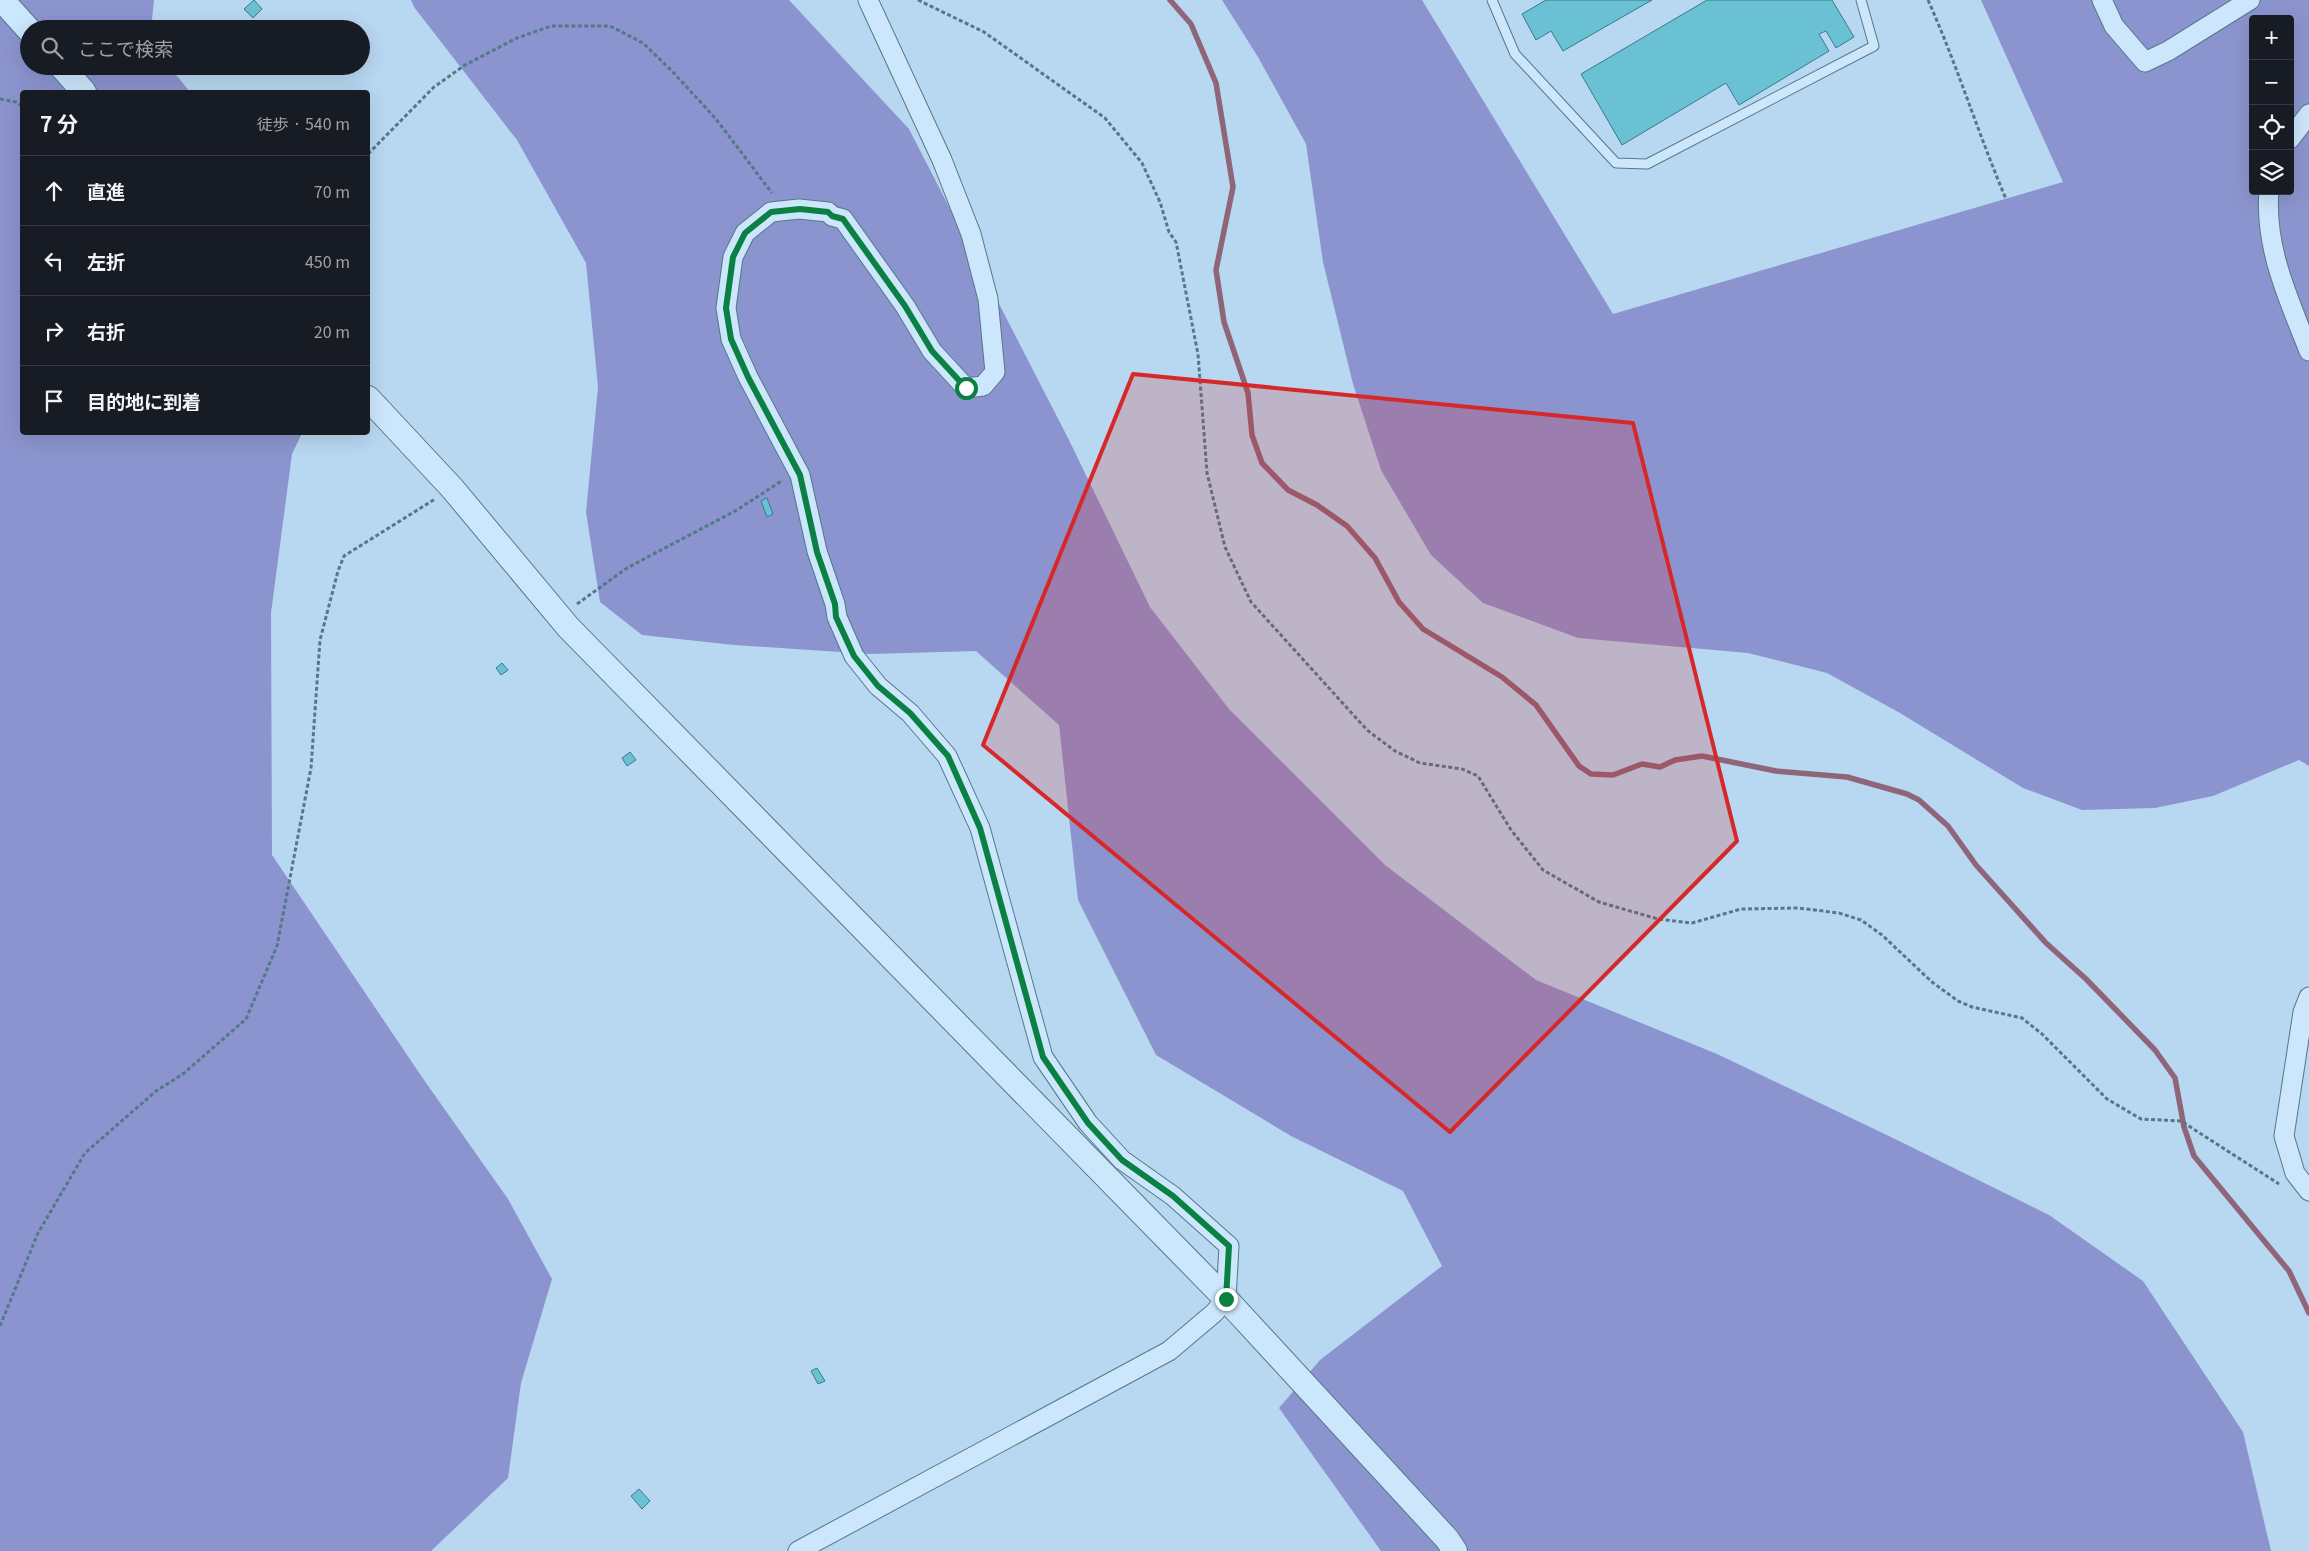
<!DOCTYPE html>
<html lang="ja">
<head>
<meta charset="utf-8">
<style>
	:root { --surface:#171b24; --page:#242831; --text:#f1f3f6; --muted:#9ea1a6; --line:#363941 }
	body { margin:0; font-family:Georgia,"Noto Sans JP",serif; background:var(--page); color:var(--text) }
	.controls { position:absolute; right:15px; top:15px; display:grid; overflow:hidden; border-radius:5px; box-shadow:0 5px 20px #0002 }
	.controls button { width:45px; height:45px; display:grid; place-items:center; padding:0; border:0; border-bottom:1px solid var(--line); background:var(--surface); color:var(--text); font:25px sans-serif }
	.stop { position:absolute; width:15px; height:15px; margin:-11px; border:4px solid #0b8043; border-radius:50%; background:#fff }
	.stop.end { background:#0b8043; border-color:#fff; box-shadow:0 1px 5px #0008 }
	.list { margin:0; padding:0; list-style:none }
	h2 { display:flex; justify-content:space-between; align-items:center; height:65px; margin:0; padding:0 20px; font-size:21px }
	h2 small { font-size:16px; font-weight:400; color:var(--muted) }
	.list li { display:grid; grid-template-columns:32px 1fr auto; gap:15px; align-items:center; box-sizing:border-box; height:70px; padding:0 20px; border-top:1px solid var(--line) }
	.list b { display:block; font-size:19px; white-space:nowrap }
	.list em { font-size:16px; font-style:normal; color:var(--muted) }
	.icon { flex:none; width:28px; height:28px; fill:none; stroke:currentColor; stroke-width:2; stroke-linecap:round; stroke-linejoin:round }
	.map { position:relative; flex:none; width:2309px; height:1551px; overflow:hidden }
	.search { position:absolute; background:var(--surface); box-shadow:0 5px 20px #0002; left:20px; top:20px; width:350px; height:55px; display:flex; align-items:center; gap:12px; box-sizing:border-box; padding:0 18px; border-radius:28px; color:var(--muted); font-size:19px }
	.panel { position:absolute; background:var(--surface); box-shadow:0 5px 20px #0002; left:20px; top:90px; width:350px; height:345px; border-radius:5px }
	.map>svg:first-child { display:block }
</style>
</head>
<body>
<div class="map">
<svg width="2309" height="1551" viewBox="0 0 2309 1551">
	<rect width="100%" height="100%" fill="#b8d7f1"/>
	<path fill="#8c94cf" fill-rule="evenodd" d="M0,0H154L151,29H29V66H169L190,92H22V432L302,433L292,454L271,613L272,855L424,1080L508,1199L552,1279L521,1383L508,1478L431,1551H0Z
		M411,0H789L909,129L1069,440L1150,607L1229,709L1385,865L1536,980L1717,1054L1893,1138L2049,1215L2143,1281L2243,1432L2271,1551H1381L1279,1408L1320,1360L1442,1266L1403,1191L1291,1136L1156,1055L1078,900L1059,725L976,651L870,654L734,645L642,635L600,602L586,512L598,387L586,263L517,140L414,7Z
		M1222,0H1422L1613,314L2063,182L1981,0H2309V766L2299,760L2213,796L2155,808L2082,810L2023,788L1900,713L1827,673L1748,653L1578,638L1483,603L1431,555L1381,470L1353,384L1323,262L1306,144L1258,57ZM2253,19H2290V191H2253Z"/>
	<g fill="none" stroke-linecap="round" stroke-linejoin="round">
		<path stroke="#8e6579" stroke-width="5.5" d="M1170,0L1191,24L1216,83L1233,187L1216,270L1224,322L1248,393L1252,435L1262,463L1288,490L1317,505L1347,526L1375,558L1399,602L1423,629L1502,677L1536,705L1579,766L1591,774L1613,775L1642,764L1660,767L1675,760L1702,756L1776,771L1847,777L1907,794L1919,800L1948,826L1976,865L2046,943L2086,979L2155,1050L2175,1078L2184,1127L2194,1156L2289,1271L2309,1313"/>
	</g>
	<path fill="#6ac1d3" stroke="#367c89" d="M254,0L262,9L253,18L244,9Z
		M1546,0H1652L1563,51L1551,31L1536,40L1522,14Z
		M1707,0H1832L1854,37L1836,48L1826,31L1819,34L1829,51L1739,105L1726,83L1622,145L1581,74Z
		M767,498L773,514L767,517L761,501Z
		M502,663L508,670L501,675L496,668Z
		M630,752L636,760L627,766L622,758Z
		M817,1368L825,1381L818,1384L811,1371Z
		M639,1489L650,1501L642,1509L631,1496Z"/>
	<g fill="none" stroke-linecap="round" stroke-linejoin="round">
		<defs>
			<path id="service" d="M1492,0L1515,54L1616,163L1647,164L1874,46L1861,0"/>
			<path id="minor" d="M2102,0L2114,26L2145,62L2168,51L2250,0
				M2290,139L2309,114
				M2269,191C2264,247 2289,300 2309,351
				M2309,997L2303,1012L2284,1136L2295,1173L2309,1191
				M798,1551L1169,1351L1214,1313L1226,1299L1229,1246L1173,1196L1122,1160L1088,1123L1043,1057L980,828L947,756L910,713L878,686L854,656L837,617L835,604L817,551L800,475L748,377L731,339L726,308L733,257L745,233L771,212L799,209L828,212L832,216L843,219L905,306L932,351L966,388L983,386L995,372L988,299L971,234L942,160L868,0"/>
			<path id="tertiary" d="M2,0L29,30
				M61,66L84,92
				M368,398L452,488L568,627L1226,1299L1447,1539L1455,1551"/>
		</defs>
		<use href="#service" stroke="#527988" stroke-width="11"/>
		<use href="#minor" stroke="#527988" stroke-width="21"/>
		<use href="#tertiary" stroke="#527988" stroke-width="26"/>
		<path stroke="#527988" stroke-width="3" stroke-dasharray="4 2.5" stroke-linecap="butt" d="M918,0L984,32L1105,118L1142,163L1160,202L1169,232L1176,242L1198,354L1207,473L1225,547L1251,602L1367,730L1395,751L1420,763L1462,769L1478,776L1511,830L1543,870L1599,902L1658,919L1692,923L1741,909L1798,908L1839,913L1861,920L1882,935L1932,982L1958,1001L1972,1007L2022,1018L2042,1034L2107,1099L2141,1119L2181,1121L2279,1184
			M1928,0C1957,65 1978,133 2006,199
			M0,99L16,102L22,106
			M368,154L434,87L465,65L517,38L551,26H610L643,43L672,71L716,119L772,193
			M577,604L627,568L737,510L783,480
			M0,1326L38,1233L85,1153L156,1091L183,1074L246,1019L277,946L311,768L320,640L338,571L344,556L435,499"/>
		<use href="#service" stroke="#cce6fc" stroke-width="9"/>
		<use href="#minor" stroke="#cce6fc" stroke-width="19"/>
		<use href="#tertiary" stroke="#cce6fc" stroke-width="24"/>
	</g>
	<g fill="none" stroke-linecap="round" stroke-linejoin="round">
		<path stroke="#0b8043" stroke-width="6" d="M966,388L932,351L905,306L843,219L832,216L828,212L800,209L771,212L745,233L733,257L726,308L731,339L748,377L800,475L817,552L835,604L836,617L854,656L878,686L910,713L948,756L980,828L1043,1057L1088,1123L1122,1160L1173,1196L1229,1246L1226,1299"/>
	</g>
	<path fill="#d62828" fill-opacity="0.2" stroke="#d62828" stroke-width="4" stroke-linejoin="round" d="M1133,374L1633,423L1737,841L1450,1132L983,745Z"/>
</svg>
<div class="controls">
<button>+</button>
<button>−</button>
<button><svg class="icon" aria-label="locate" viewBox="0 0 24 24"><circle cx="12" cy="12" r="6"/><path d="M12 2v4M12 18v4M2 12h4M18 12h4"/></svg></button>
<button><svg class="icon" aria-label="layers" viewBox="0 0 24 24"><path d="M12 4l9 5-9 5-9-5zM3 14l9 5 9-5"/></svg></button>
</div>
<div class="stop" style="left:966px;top:388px"></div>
<div class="stop end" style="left:1226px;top:1299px"></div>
<div class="search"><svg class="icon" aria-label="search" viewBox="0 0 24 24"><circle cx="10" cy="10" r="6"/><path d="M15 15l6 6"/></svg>ここで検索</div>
<section class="panel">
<h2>7 分<small>徒歩 · 540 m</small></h2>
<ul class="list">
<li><svg class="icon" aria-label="ahead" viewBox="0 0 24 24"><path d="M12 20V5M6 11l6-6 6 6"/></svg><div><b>直進</b></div><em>70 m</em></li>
<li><svg class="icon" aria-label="left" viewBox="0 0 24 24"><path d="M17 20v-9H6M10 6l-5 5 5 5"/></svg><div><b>左折</b></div><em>450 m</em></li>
<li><svg class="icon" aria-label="right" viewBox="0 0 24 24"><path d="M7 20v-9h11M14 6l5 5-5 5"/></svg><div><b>右折</b></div><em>20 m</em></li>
<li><svg class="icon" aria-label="arrive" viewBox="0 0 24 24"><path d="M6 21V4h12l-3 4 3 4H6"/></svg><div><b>目的地に到着</b></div></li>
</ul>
</section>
</div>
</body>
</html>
